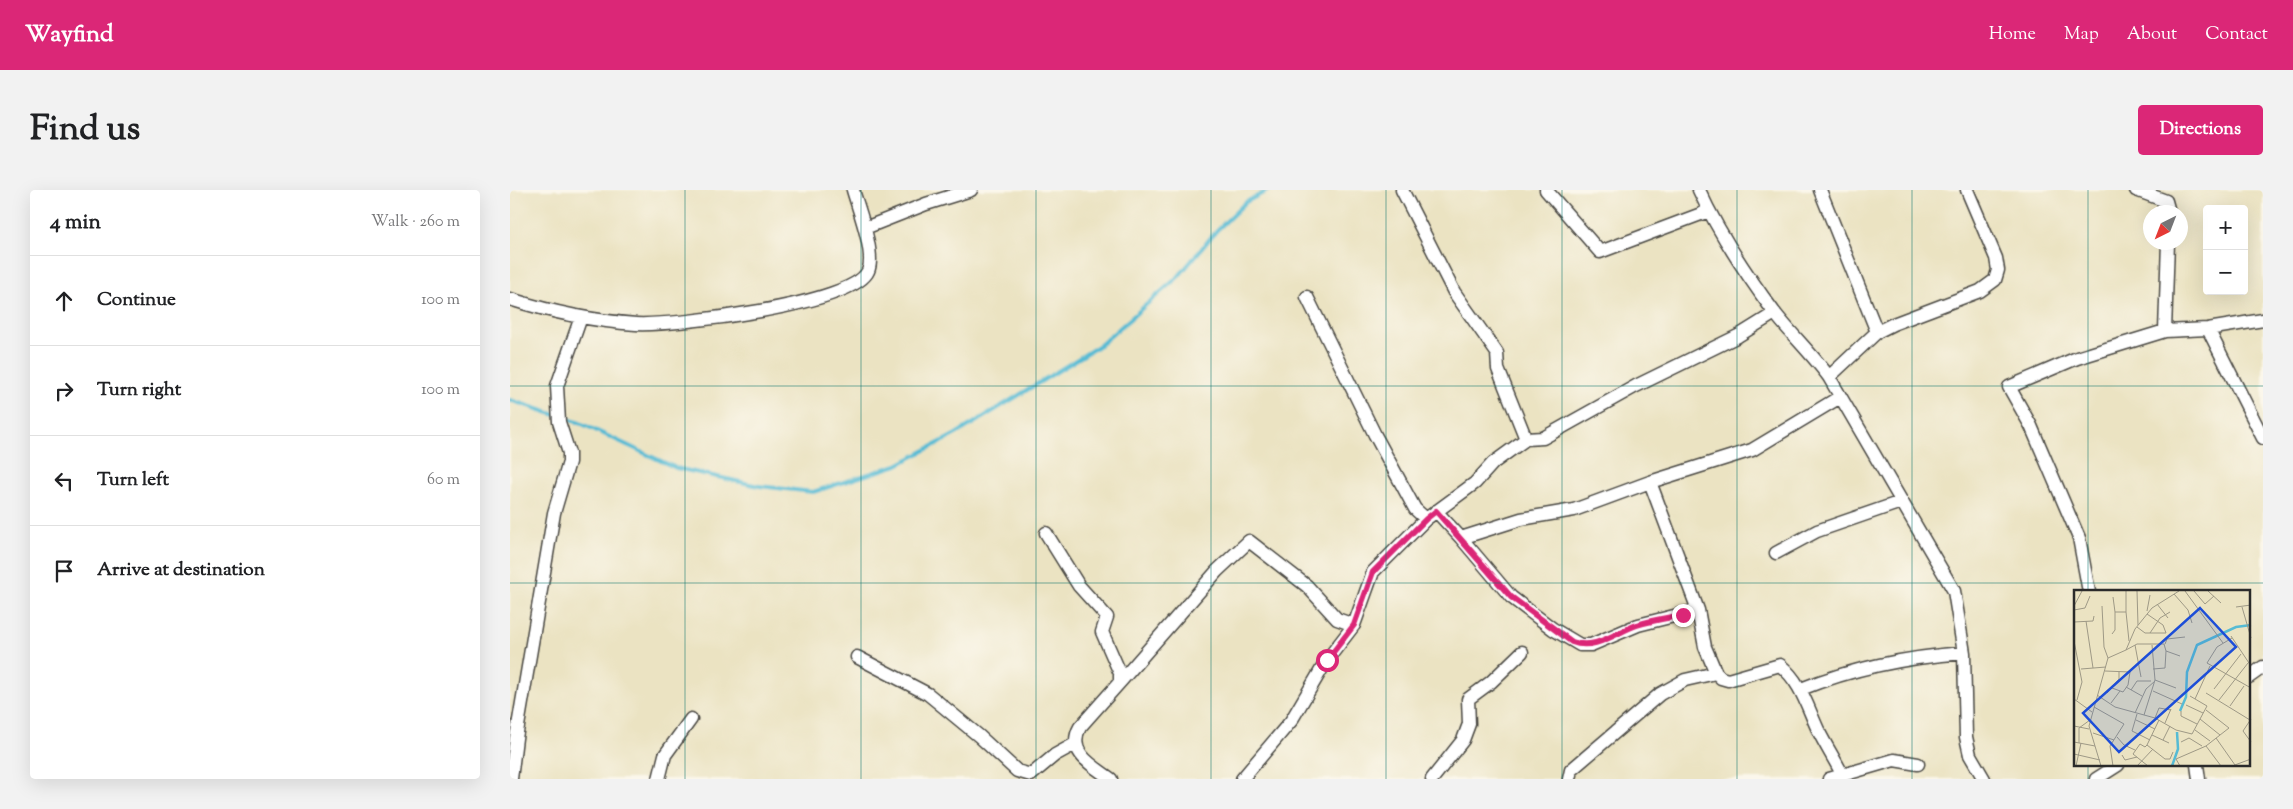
<!DOCTYPE html>
<html lang="en">
<head>
<meta charset="utf-8">
<style>
	:root { --surface:#fff; --page:#f2f2f2; --text:#202124; --muted:#757577; --line:#e0e0e0; --accent:#db2777 }
	body { margin:0; font-family:"Sorts Mill Goudy",serif; background:var(--page); color:var(--text) }
	.controls { position:absolute; right:15px; top:15px; display:grid; overflow:hidden; border-radius:5px; box-shadow:0 5px 20px #0002 }
	.controls button { width:45px; height:45px; display:grid; place-items:center; padding:0; border:0; border-bottom:1px solid var(--line); background:var(--surface); color:var(--text); font:25px sans-serif }
	.compass { position:absolute; left:1633px; top:15px; width:45px; height:45px; border-radius:50%; background:var(--surface); box-shadow:0 5px 20px #0002; rotate:222deg }
	.stop { position:absolute; width:15px; height:15px; margin:-11px; border:4px solid #db2777; border-radius:50%; background:#fff }
	.stop.end { background:#db2777; border-color:#fff; box-shadow:0 1px 5px #0008 }
	.list { margin:0; padding:0; list-style:none }
	h2 { display:flex; justify-content:space-between; align-items:center; height:65px; margin:0; padding:0 20px; font-size:21px }
	h2 small { font-size:16px; font-weight:400; color:var(--muted) }
	.list li { display:grid; grid-template-columns:32px 1fr auto; gap:15px; align-items:center; box-sizing:border-box; height:90px; padding:0 20px; border-top:1px solid var(--line) }
	.list b { display:block; font-size:19px; white-space:nowrap }
	.list em { font-size:16px; font-style:normal; color:var(--muted) }
	.icon { flex:none; width:28px; height:28px; fill:none; stroke:currentColor; stroke-width:2; stroke-linecap:round; stroke-linejoin:round }
	.map { position:relative; flex:none; width:1753px; height:589px; overflow:hidden; border-radius:5px }
	header { display:flex; align-items:center; gap:30px; box-sizing:border-box; height:70px; padding:0 25px; background:var(--accent); color:#fff }
	header strong { font-size:24px }
	nav { display:flex; gap:28px; margin-inline-start:auto; font-size:18px }
	.intro { display:flex; align-items:center; justify-content:space-between; box-sizing:border-box; height:120px; padding:0 30px }
	h1 { margin:0; font-size:35px }
	.button { padding:12px 22px; border-radius:5px; background:var(--accent); color:#fff; font-size:18px; font-weight:700 }
	main { display:flex; gap:30px; padding:0 30px }
	aside { flex:1; background:var(--surface); border-radius:5px; box-shadow:0 5px 20px #0002 }
	.map>svg:first-child { display:block }
</style>
</head>
<body>
<header>
<strong>Wayfind</strong>
<nav><a>Home</a><a>Map</a><a>About</a><a>Contact</a></nav>
</header>
<div class="intro"><h1>Find us</h1><a class="button">Directions</a></div>
<main>
<aside>
<h2>4 min<small>Walk · 260 m</small></h2>
<ul class="list">
<li><svg class="icon" aria-label="ahead" viewBox="0 0 24 24"><path d="M12 20V5M6 11l6-6 6 6"/></svg><div><b>Continue</b></div><em>100 m</em></li>
<li><svg class="icon" aria-label="right" viewBox="0 0 24 24"><path d="M7 20v-9h11M14 6l5 5-5 5"/></svg><div><b>Turn right</b></div><em>100 m</em></li>
<li><svg class="icon" aria-label="left" viewBox="0 0 24 24"><path d="M17 20v-9H6M10 6l-5 5 5 5"/></svg><div><b>Turn left</b></div><em>60 m</em></li>
<li><svg class="icon" aria-label="arrive" viewBox="0 0 24 24"><path d="M6 21V4h12l-3 4 3 4H6"/></svg><div><b>Arrive at destination</b></div></li>
</ul>
</aside>
<div class="map">
<svg width="1753" height="589" viewBox="0 0 1753 589">
	<rect width="100%" height="100%" fill="#fbf7ec"/>
	<filter id="ink" filterUnits="userSpaceOnUse"><feTurbulence type="fractalNoise" baseFrequency=".02" numOctaves="2"/><feDisplacementMap in="SourceGraphic" scale="10" xChannelSelector="R" yChannelSelector="G"/><feConvolveMatrix kernelMatrix="1 2 1 2 8 2 1 2 1" color-interpolation-filters="sRGB"/></filter>
	<filter id="wash" filterUnits="userSpaceOnUse"><feTurbulence type="fractalNoise" baseFrequency=".0096" numOctaves="4" result="noise"/><feDisplacementMap in="SourceGraphic" scale="20" xChannelSelector="R" yChannelSelector="G"/><feGaussianBlur stdDeviation="1.12" result="paint"/><feColorMatrix in="noise" values="0 0 0 0 0 0 0 0 0 0 0 0 0 0 0 0 0 1.4 0 .05"/><feComposite in="paint" operator="in"/></filter>
	<g filter="url(#wash)">
		<rect width="100%" height="100%" fill="#ebe3c2"/>
		<g fill="none" stroke-linecap="round" stroke-linejoin="round">
			<path stroke="#56bbd4" stroke-width="4" d="M0,210L70,233L166,278L249,296L303,302L387,275L446,244L590,155L668,87L707,40L736,12L759,0"/>
		</g>
	</g>
	<g filter="url(#ink)">
		<g fill="none" stroke-linecap="round" stroke-linejoin="round">
			<defs>
				<path id="minor" d="M892,0L944,102L987,163L988,179L1016,249
					M1036,0L1090,62L1199,21
					M1189,0C1208,42 1236,84 1264,122C1281,144 1302,164 1319,187L1444,401L1454,463L1456,547L1460,565L1474,589
					M1310,0L1367,142
					M1626,0L1656,11L1659,22
					M355,38L416,14L461,0
					M797,107L865,245L905,319L916,329
					M0,109C41,122 83,131 126,134C163,136 343,115 358,81C366,64 348,18 343,0
					M1698,139L1753,248
					M1655,141L1658,52
					M1319,187L1367,142L1383,134L1470,101L1485,90L1488,80L1486,68L1457,0
					M1140,292L1188,420L1195,457L1206,483L1211,488L1218,490L1270,475C1292,493 1297,517 1309,542C1316,556 1325,570 1332,584
					M926,321L951,348L1011,329L1064,320L1140,292L1242,260L1330,207
					M536,343L569,396L597,427L592,442L610,483V492L570,537C556,562 583,576 601,589
					M951,348L1001,407L1043,439L1070,455H1081L1128,435L1188,420
					M1266,363L1307,341L1391,312
					M1579,402L1569,348L1521,236L1499,197L1567,168L1655,141L1698,139L1753,130
					M347,467L418,504L469,546L507,581L521,585L545,565L565,554
					M1739,487L1753,477
					M610,492L707,381L739,351L797,396L827,429L844,435
					M1291,499C1343,478 1398,467 1454,463
					M1687,575L1689,589
					M1,589L6,548L44,323L59,272V263L49,232L47,196L71,127
					M149,589L155,565L181,529
					M732,589L781,531L817,470L844,435L863,382L916,329L965,293L983,273L1016,249L1033,248L1126,196L1228,146L1265,123
					M922,589L953,550L959,534L958,509L981,492L1012,462
					M1059,589L1061,580L1150,504L1175,490L1206,483
					M1319,589L1384,570L1408,574
					M1586,589L1608,575"/>
			</defs>
			<use href="#minor" stroke="#484742" stroke-width="15"/>
			<use href="#minor" stroke="#fff" stroke-width="12"/>
		</g>
	</g>
	<g fill="none" stroke-linecap="round" stroke-linejoin="round" filter="url(#ink)">
		<path stroke="#db2777" stroke-width="6" d="M817,470L844,435L863,382L916,329L926,321L1001,407L1062,452C1085,461 1106,442 1127,435C1142,430 1158,428 1173,425"/>
	</g>
	<path fill="none" stroke="#0f766e" stroke-width="1" stroke-opacity="0.55" d="M175,0V589M351,0V589M526,0V589M701,0V589M876,0V589M1052,0V589M1227,0V589M1402,0V589M1578,0V402M0,196H1753M0,393H1753M1578,575V589"/>
	<g transform="translate(1564 400)">
		<rect width="176" height="176" fill="#ebe3c2"/>
		<path fill="none" stroke="#56bbd4" stroke-width="2.5" d="M106,121L112,107L113,82L123,55L162,37L177,35M98,176L104,159L103,142"/>
		<path fill="none" stroke="#9e9986" stroke-width="1" d="M63,1L64,35M111,1L149,53M120,1L131,14L140,6M134,1L147,13M100,4L114,20L118,33M39,7L41,22M83,14L94,28M0,16L8,1M28,16L30,57L34,68M162,17L177,15M168,17L177,48M0,20L11,18L16,6M73,21L76,5M52,22V1M12,31L19,78M0,32L19,31L20,26M63,37L71,43H92L89,35L73,24M76,43L86,28L96,22M38,44L41,40V22H52L55,51M157,46L177,76M158,48L143,57L133,73L177,98M0,51L8,92L3,110M91,54L93,49L111,47M61,55L67,87M52,60L63,54H90L92,61L106,66M7,79L32,77M79,79L91,78L92,61M31,81L56,82L54,95L49,102L38,98M81,90L102,98M52,97L68,106M140,99L167,64M57,100L63,91H77M79,101L108,114M33,103L45,89V81M132,103L176,130M23,105L41,117L81,128L102,140L118,144L133,116L116,106M0,109L18,122M121,109L136,76M145,110L174,73M37,113L46,101M112,115L129,123M156,116L170,96M20,117L50,134L36,156L39,176M107,121V126L123,134M61,123L72,99L81,91M63,124L58,141L76,150M70,125L81,90L78,55M81,128L85,118L97,120M126,129L146,145M177,129L169,141L177,152M62,130L81,139M91,133L97,119M0,136L15,139M121,140L136,151M19,143L40,150M78,145L95,153M43,147L50,155L61,160M142,148L161,175M89,150L96,136M0,152L21,156M107,152L115,148L128,156M5,153V138L16,130M66,154L71,157L73,155L91,169H96L99,162M66,154L59,164L74,176M73,155L85,130M132,156L147,176M0,164L26,170M48,165L51,170L63,167M2,176L7,153M27,176L15,136L34,68L52,60L61,39L78,18L105,1M63,176L79,159M106,176L102,169L132,156L155,138L132,120M158,176L177,169"/>
		<path fill="#1d4ed8" fill-opacity="0.15" stroke="#1d4ed8" stroke-width="2.5" d="M126,18L162,57L45,162L9,123Z"/>
		<rect width="176" height="176" fill="none" stroke="#2b2b2b" stroke-width="2.5"/>
	</g>
</svg>
<div class="controls">
<button>+</button>
<button>−</button>
</div>
<svg class="compass" viewBox="-18 -18 36 36"><path d="M0-13l5 13h-10z" fill="#e53935"/><path d="M0 13l5-13h-10z" fill="#757577"/></svg>
<div class="stop" style="left:817px;top:470px"></div>
<div class="stop end" style="left:1173px;top:425px"></div>
</div>
</main>
</body>
</html>
